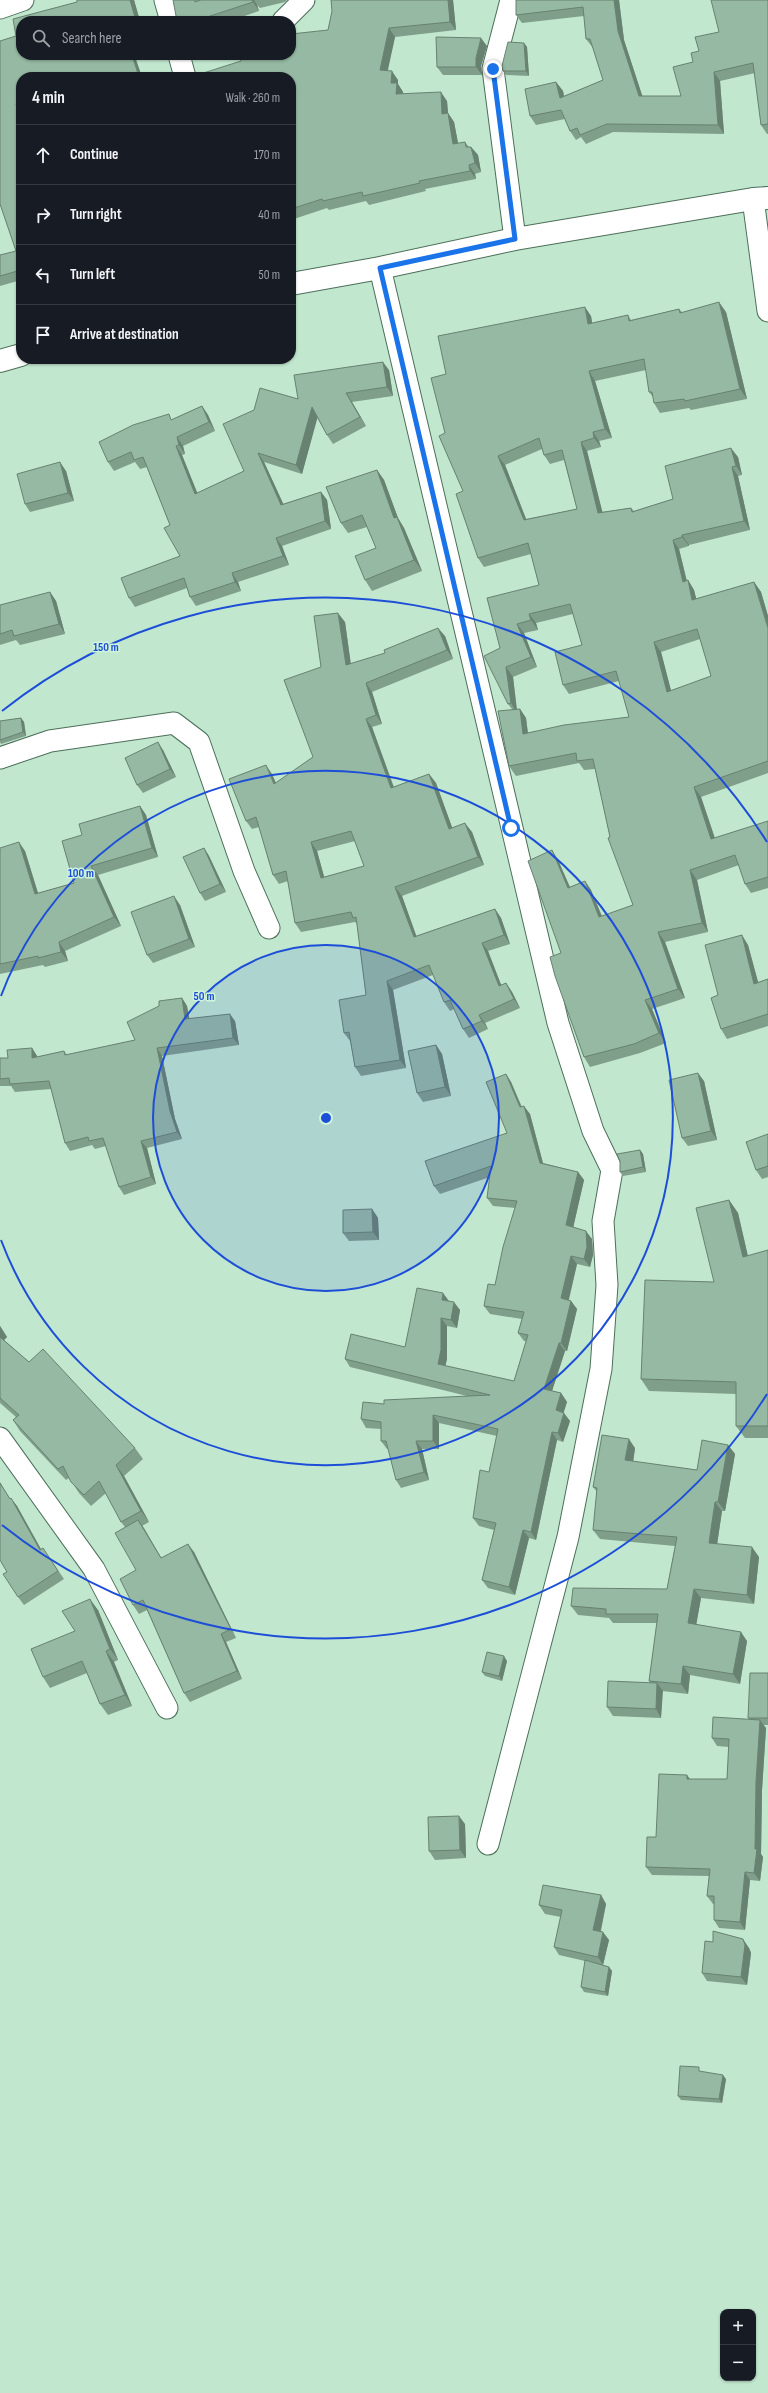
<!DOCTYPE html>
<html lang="en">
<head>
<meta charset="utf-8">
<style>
	:root { --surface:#171b24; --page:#242831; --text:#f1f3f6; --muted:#9ea1a6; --line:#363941 }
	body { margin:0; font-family:"Sofia Sans Condensed",sans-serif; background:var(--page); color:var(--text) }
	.controls { position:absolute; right:12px; bottom:12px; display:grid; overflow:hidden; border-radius:8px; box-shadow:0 1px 3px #0004 }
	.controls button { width:36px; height:36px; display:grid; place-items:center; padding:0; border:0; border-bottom:1px solid var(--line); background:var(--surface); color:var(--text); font:20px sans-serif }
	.stop { position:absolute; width:12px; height:12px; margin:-9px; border:3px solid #1a73e8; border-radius:50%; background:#fff }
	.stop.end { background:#1a73e8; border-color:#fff; box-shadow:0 1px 4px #0008 }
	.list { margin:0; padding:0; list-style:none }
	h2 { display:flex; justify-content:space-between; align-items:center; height:52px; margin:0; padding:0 16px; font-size:17px }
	h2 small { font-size:13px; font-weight:400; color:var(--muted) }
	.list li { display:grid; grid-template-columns:26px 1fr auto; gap:12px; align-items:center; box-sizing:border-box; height:60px; padding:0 16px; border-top:1px solid var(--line) }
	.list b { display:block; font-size:15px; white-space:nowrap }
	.list em { font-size:13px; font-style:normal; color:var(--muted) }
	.icon { flex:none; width:22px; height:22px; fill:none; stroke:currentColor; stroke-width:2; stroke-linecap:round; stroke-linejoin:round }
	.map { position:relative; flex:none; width:768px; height:2393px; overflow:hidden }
	.search { position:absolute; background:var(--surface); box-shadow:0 1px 3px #0004; left:16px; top:16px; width:280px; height:44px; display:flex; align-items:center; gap:10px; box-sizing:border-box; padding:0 14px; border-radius:16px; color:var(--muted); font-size:15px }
	.panel { position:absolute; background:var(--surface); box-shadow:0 1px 3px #0004; left:16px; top:72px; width:280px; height:292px; border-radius:16px }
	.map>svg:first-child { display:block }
</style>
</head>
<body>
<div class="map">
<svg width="768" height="2393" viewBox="0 0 768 2393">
	<rect width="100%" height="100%" fill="#c1e7ce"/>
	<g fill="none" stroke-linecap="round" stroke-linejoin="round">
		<defs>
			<path id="minor" d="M165,0L171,21
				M511,0L493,69L515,239
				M0,8L23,0
				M283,21L304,0
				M179,55L185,77
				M753,199L768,311
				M380,268L558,1023L593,1131L612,1170L603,1221L607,1285L601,1369L568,1537L488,1844
				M0,758L50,741L174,723L199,742L244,871L269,928
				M0,1438L94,1569L167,1708"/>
			<path id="tertiary" d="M291,284L380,268L515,239L753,199L768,198
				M0,361L21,355"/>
		</defs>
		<use href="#minor" stroke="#4d6f5a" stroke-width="23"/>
		<use href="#tertiary" stroke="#4d6f5a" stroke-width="24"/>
		<use href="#minor" stroke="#fff" stroke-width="21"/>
		<use href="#tertiary" stroke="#fff" stroke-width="22"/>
	</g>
	<path fill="#809f8b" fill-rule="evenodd" d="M77,0H134L140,21H21V55H141L135,57L142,77H21V280L0,286V255L16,251L0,204V41L16,36L13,19L77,2Z
		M173,0H199V1L201,0H287L285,2L260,8L257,5L259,11L230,21H177Z
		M331,0H453L456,30L395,37L387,71L398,80V84L403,92V94L447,101L448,113L454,122L458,144L465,142L469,147H471L478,155L481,172L475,174L476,179L425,189L426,191L369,205L366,201L329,210L327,208L291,220V77L241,61L328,30L332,11Z
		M516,0H619L624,40L642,96H681L693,62L699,51L719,32L768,0V134H767L761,125L755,73L720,81L724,134L613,132L586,144L581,137L576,140L570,131L565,119L536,125L530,116L556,82L563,91L564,96L603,80L593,48L586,39L584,16L522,23L516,15Z
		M524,43L527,47L529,76L506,75L503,71Z
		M487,46L481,66L482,75H443L437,67Z
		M679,309L682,312H726L747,399L691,410L689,408L660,413L654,403L653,397L649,392L646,370L595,381L612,438L599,441L601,447L587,451L602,512L631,508L634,511L673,499L738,457L742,475L738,476L750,530L689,545V546L679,549L687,581L688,580L694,590L696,599L754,582L761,592L768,616V773L701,797L715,838L768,821V888L751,893L745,884L739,865L697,880L708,932L665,942L685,998L652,1009L666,1043L640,1053L590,1067L584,1057L561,953L552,850L558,860L570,887L585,881L591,890L602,916L633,905L610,837L595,769L584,770L579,763L516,776L509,766L512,709L508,704L500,648L539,585L531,554L484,567L478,558L463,491L445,433L446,374L591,316L592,323L628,315L631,320ZM542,449L544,455L550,464L564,460L577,509L526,519L505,465ZM573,614L582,645L563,685L569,694L619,681L629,717L528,733L526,718L520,709H517L513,677L537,667L524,633L538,630L536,623ZM700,639L711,676L671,691L661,652Z
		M389,370L393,396L352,402L366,426L333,444L327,435L317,417L302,474L264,462L283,504L321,492L327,500L331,529L282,546L289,565L238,582L241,591L196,606L190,597L187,588L135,607L129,598L180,556L170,525L147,467L140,469L135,462L114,471L108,462L173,419L202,406L208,415L215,431L183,446L185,454L182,455L197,493L244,471L298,399Z
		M377,470L384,480L398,518L404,528L422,571L372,591L365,580L376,548L367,527L348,533L341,523Z
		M66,471L74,501L30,512L25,504Z
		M50,592L56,601L65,634L20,645L16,640L0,645V605Z
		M345,622L351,664L445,636L453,659L372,692L382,724L372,727L394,787L429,774L436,783L452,828L472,832L484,865L402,896L416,936L495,909L501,918L510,944L488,951L501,985L506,983L512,992L520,1008L485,1023L488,1029L469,1038L463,1029L454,1009L450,1011L444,1002L433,975L393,990L406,1068L361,1076L355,1067L350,1041L344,1033L366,995L357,924L355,922L301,932L295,923L288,881L279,884L273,875L259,827L252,829L246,821L272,774L276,783L313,757L321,667ZM355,841L364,866L324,877L317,851Z
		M21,718L24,722L26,736L1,744L0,742V721Z
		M163,750L176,777L143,793L137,785Z
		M140,806L146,815L158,857L98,875L121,926L65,951L68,961L45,967L43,965L0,974V848L25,851L38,893L74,883L82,835Z
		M204,848L209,856L226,892L205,901L200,893Z
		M180,905L195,947L153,963L147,955Z
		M748,945L758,982L768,979V1026L727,1039L721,1029L718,995Z
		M182,998L187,1006L189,1019L235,1021L239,1045L162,1056L175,1119L182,1139L147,1148L156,1184L124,1195L119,1187L106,1146L95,1149L92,1145L70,1151L65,1143L51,1089L15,1092L11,1086H0V1058H8L32,1048L37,1056V1057L64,1051L67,1055L135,1040Z
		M436,1045L442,1054L451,1096L423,1102L417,1093Z
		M506,1074L511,1082L522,1107L530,1114L543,1163L578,1172L584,1180L573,1227L592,1239L593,1255L590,1267L577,1264L569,1300L571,1301L577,1309L567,1351H565L552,1391L561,1393L567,1402L563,1413L570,1421L563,1442L557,1440L536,1540L529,1538L515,1595L488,1588L482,1580L494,1530L479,1526L473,1518L489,1472L497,1436L439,1423V1449H422L429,1480L401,1488L396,1480L388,1449H387L381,1441V1429L366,1428L361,1419L384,1404L467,1396L350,1367L345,1359L405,1347L449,1301L460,1310L457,1328L447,1326V1359L445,1366L514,1381L526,1341H524L518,1333L522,1319L490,1314L484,1306L495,1285L515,1208L493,1206L487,1198L490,1177L440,1194L434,1186L507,1133Z
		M704,1081L717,1140L688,1146L682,1138Z
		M768,1134V1177L762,1179L756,1170Z
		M640,1150L643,1154L646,1172L623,1176L620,1172V1161Z
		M729,1200L738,1213L748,1256L768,1250V1438H745L736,1426V1394L649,1391L641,1379L714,1282Z
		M372,1209L378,1218L379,1240L349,1241L343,1233Z
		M0,1326L7,1337L4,1340L29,1362L135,1448L143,1459L124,1476L149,1522L142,1526L161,1558L194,1552L236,1638L226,1642L242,1679L190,1702L184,1693L147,1610L139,1614L133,1605L136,1570L125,1527L121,1522L106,1493L91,1506L79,1493L69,1478L66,1480L20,1431L13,1420L16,1417L0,1403Z
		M728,1445L735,1454L725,1511H722L717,1544L759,1557L754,1604L701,1598L696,1624L747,1641L740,1684L690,1675L688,1694L662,1691L661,1718L613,1716L607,1707L651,1683L649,1681L657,1623H613L609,1618L578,1615L571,1606L667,1589L675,1546L600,1539L593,1530L597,1492L593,1487L635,1448L633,1462L697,1470Z
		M0,1482L10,1499L17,1506L41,1550L43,1548L64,1579L24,1605L18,1597L7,1572Z
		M98,1610L118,1660L114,1662L132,1706L108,1715L100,1704L87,1673L50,1688L43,1677L75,1631Z
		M507,1661L502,1681L485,1676L482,1672Z
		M768,1673V1725H763L766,1728L762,1790L761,1854L763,1857L760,1881L750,1880L745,1930L719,1928L714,1920V1904H713L707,1896L709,1876L652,1875L646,1867L656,1837L690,1779H727L729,1747L717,1746L712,1738L750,1720L748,1718Z
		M465,1824L466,1858L435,1860L429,1851Z
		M601,1895L606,1904L601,1931L609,1940L603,1965L609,1967L612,1971L608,1996L584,1992L581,1987L585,1961L559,1955L554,1947L561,1917L545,1914L539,1905Z
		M713,1942L749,1948L751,1953L747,1985L707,1981L702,1973Z
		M726,2079L722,2103L681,2100L678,2096Z"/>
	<path fill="#688271" d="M130,0H134L140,21H136Z
		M252,0H254L257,5L259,11L253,2Z
		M448,0H453L456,30L450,22Z
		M614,0H619L624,40L645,104L639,96L618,31Z
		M389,28L395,37L386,79L380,70Z
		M481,38L487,46L481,66L482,75L476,67V58Z
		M524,43L527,47L529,76L526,71Z
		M132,55H134L135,57L142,77H139Z
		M392,71L398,80V84L403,92L402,103L396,94L391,83Z
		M714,72L720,81L724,134L718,125Z
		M556,82L563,91L566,107L560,98Z
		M441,92L447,101L448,113L454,122L460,153L453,144L442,114Z
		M16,104L21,111V121Z
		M471,147L478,155L481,172L475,163Z
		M469,165L475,174L476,179L470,171Z
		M719,302L726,312L747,399L740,389Z
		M585,307L591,316L594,334L588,324Z
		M383,362L389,370L393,396L387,387Z
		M589,371L595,381L612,438L605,429Z
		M346,393L352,402L366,426L360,417Z
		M202,406L208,415L215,431L209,422Z
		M312,407L318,416L302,474L296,465Z
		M593,432L599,441L601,447L594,438Z
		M177,437L183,446L185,454L179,445Z
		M581,442L587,451L605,522L598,513Z
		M176,446L182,455L201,502L195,494Z
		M731,448L738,457L742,475L736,466Z
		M258,453L264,462L288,514L281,505Z
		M498,456L505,465L530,529L524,520Z
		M60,462L66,471L74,501L68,493Z
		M732,467L738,476L750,530L744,521Z
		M377,470L384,480L398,518L404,528L422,571L414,560L394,518Z
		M321,492L327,500L331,529L325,521Z
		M682,535L689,545V546L682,537Z
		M276,538L282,546L289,565L283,556Z
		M673,540L679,549L689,591L683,582Z
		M232,573L238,582L241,591L235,582Z
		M688,580L694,590L699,609L692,600Z
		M754,582L761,592L768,616V628Z
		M50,592L56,601L65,634L59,624Z
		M338,613L345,622L352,674L346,665Z
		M529,614L536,623L538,630L531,620Z
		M517,624L524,633L537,667L531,657Z
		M438,628L445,636L453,659L447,650Z
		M654,642L661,652L674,702L667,692Z
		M506,667L513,677L517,713L511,703Z
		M366,683L372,692L382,724L376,715Z
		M520,709L526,718L529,743L523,734Z
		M21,718L24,722L26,736L23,732Z
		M366,719L372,727L397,797L391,788Z
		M158,742L163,750L176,777L170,769Z
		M266,765L272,774L280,793L274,784Z
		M429,774L436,783L456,838L449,829Z
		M694,787L701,797L718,848L711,839Z
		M140,806L146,815L158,857L152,848Z
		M465,823L472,832L484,865L478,857Z
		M19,842L25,851L41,903L35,894Z
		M311,842L317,851L327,887L321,878Z
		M204,848L209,856L226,892L220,884Z
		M552,850L558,860L574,897L568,888Z
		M91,866L98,875L121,926L114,917Z
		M690,870L697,880L708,932L702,923Z
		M585,881L591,890L606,927L599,917Z
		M395,887L402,896L420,946L414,937Z
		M174,896L180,905L195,947L189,939Z
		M495,909L501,918L510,944L504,935Z
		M658,932L665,942L685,998L678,989Z
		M742,935L748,945L761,993L754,984Z
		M59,942L65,951L68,961L61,952Z
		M482,943L488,951L505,995L499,986Z
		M387,981L393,990L406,1068L400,1060Z
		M506,983L512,992L520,1008L514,999Z
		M182,998L187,1006L191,1027L185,1019Z
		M645,1000L652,1009L666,1043L659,1033Z
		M230,1014L235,1021L239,1045L233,1038Z
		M479,1015L485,1023L488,1029L482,1021Z
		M436,1045L442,1054L451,1096L445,1087Z
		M32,1048L37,1056L38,1066L32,1058Z
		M157,1048L162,1056L175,1119L182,1139L177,1132L170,1111Z
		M698,1073L704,1081L717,1140L711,1131Z
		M506,1074L511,1082L525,1116L520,1107Z
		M524,1106L530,1114L545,1171L540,1163Z
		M141,1141L147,1148L156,1184L151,1177Z
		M640,1150L643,1154L646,1172L643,1167Z
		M578,1172L584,1180L572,1233L566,1225Z
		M729,1200L738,1213L751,1270L743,1257Z
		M372,1209L378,1218L379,1240L373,1232Z
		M586,1231L592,1239L593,1255L590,1267L584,1259Z
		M571,1256L577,1264L567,1306L561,1298Z
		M443,1293L449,1301L442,1300Z
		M571,1301L577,1309L567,1351L561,1343Z
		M454,1302L460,1310L457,1328L451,1320Z
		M441,1318L447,1326V1359L444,1372L438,1364Z
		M0,1326L7,1337L1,1343L0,1341Z
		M559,1343L565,1351L550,1397L544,1389Z
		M561,1393L567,1402L562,1418L556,1410Z
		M564,1413L570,1421L563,1442L558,1433Z
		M433,1415L439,1423V1449L433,1441Z
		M552,1432L557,1440L536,1540L531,1532Z
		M629,1439L635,1448L632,1470L625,1460Z
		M416,1441L422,1449L429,1480L424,1472Z
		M728,1445L735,1454L725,1511L718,1502Z
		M116,1465L124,1476L149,1522L141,1511Z
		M11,1498L17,1506L46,1558L40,1550Z
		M715,1502L722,1511L716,1552L709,1543Z
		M138,1520L144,1528L166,1566L161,1558Z
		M523,1530L529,1538L515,1595L509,1587Z
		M188,1544L194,1552L236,1638L231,1629Z
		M752,1547L759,1557L754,1604L747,1595Z
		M694,1589L701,1598L695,1632L688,1623Z
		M90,1599L98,1610L118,1660L110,1649Z
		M741,1632L747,1641L740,1684L733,1674Z
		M221,1634L226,1642L242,1679L237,1671Z
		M106,1651L114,1662L132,1706L125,1695Z
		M504,1656L507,1661L502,1681L499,1676Z
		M683,1666L690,1675L688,1694L681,1684Z
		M657,1683L663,1691L661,1718L656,1709Z
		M760,1720L766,1728L762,1790L761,1854L763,1857L760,1881L754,1873L756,1782Z
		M687,1775L693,1783L687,1779Z
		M459,1816L465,1824L466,1858L460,1850Z
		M745,1872L750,1880L745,1930L740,1922Z
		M601,1895L606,1904L599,1938L593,1930Z
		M603,1932L609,1940L603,1965L598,1957Z
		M743,1939L749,1948L751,1953L747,1985L741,1977Z
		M609,1967L612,1971L608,1996L605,1992Z
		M723,2075L726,2079L722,2103L719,2099Z"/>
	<path fill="#95b9a2" stroke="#688271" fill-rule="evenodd" d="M77,0H130L136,21H21V55H132L139,77H21V102L16,104L21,121V270L0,276V255L16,251L0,204V41L16,36L13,19L77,2Z
		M173,0H195V2L201,0H252L253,2L195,21H177Z
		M331,0H448L450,22L389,28L380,70L392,71L391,83H397L396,94L441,92L442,114L448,113L453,144L465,142L466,147H471L475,163L469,165L470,171L419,181L420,183L363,196L362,192L323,201L322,199L291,209V77H194V76L241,61L240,55H291V34L328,30L332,11Z
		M516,0H614L618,31L639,96H681L673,67L693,62L691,53L699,51L695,37L719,32L711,0H768V124L761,125L753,63L714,72L718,125L607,124L580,135L577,128L570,131L561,110L530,116L525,89L556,82L560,98L603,80L590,39H586L583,7L516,15Z
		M436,37L481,38L476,58V67H437Z
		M508,42L524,43L526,71H503L502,66Z
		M719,302L740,389L685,401L684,399L654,403L652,392H649L644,359L589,371L605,429L593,432L594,438L581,442L598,513L631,508L632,512L673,499L665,466L731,448L736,466L732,467L744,521L682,535V537L673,540L683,582L688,580L692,600L754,582L768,628V761L694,787L711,839L768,821V877L745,884L735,855L690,870L702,923L658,932L678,989L645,1000L659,1033L634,1044L584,1057L555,976L550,957L561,953L528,861L552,850L568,888L585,881L599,917L633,905L608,838L610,837L593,759L577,761L576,753L509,766L498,711L520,709L523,734L564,725L629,717L616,671L563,685L555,652L582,645L570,604L529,614L531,620L517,624L531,657L506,667L511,703L508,704L484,656L500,648L487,598L539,585L528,543L478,558L456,494L463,491L439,436L445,433L431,378L446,374L438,336L585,307L588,324L628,315L629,321L679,309L680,313ZM539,438L544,455L562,450L577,509L524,520L498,456ZM697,629L711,676L667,692L654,642Z
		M383,362L387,387L346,393L360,417L327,435L312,407L296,465L258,453L281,505L321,492L325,521L276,538L283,556L232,573L235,582L190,597L184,578L129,598L121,578L180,556L164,528L170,525L143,457L134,460L131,452L108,462L99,442L133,425L169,414L171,420L202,406L209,422L177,437L179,445L176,446L195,494L244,471L223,424L254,410L260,388L298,399L294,375Z
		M60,462L68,493L25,504L17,474Z
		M377,470L394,518L397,517L414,560L365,580L355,556L376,548L362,515L341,523L326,487Z
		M50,592L59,624L14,636L12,630L0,634V605Z
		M338,613L346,665L385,653L384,650L438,628L447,650L366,683L376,715L366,719L391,788L429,774L449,829L465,823L478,857L395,887L414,937L495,909L504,935L482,943L499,986L506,983L514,999L479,1015L482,1021L463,1029L450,1000L444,1002L429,965L387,981L400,1060L355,1067L349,1032L344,1033L339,1000L366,995L356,917L353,918L351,912L295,923L286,871L273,875L256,817L246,821L229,779L266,765L274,784L313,757L284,680L321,667L314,616ZM351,831L364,866L321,878L311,842Z
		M21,718L23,732L0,740V721Z
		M158,742L170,769L137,785L125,758Z
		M140,806L152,848L91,866L114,917L59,942L61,952L38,958V956L0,964V848L19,842L35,894L74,883L62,841L82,835L79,824Z
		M204,848L220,884L200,893L183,857Z
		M174,896L189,939L147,955L131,912Z
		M742,935L754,984L768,979V1014L721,1029L711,998L718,995L705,945Z
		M182,998L185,1019L230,1014L233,1038L157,1048L170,1111L177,1132L141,1141L151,1177L119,1187L103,1138L89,1141L88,1137L65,1143L49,1081L10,1084L9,1078L0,1079V1058H8L7,1050L32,1048V1058L64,1051L65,1055L135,1040L127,1022L159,1006V1001Z
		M436,1045L445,1087L417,1093L408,1051Z
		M698,1073L711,1131L682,1138L669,1080Z
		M506,1074L520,1107L524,1106L540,1163L578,1172L566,1225L586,1231L587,1247L584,1259L571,1256L561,1298L571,1301L561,1343H559L544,1389L561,1393L556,1410L564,1413L558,1433L552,1432L531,1532L523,1530L509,1587L482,1580L496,1523L473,1518L480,1470L489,1472L498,1429L433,1415V1441H416L424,1472L396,1480L386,1441H381V1422L361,1419L363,1402L384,1404V1400L490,1395L345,1359L351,1334L405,1347L417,1288L443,1293L442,1300L454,1302L451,1320L441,1318V1350L438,1364L514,1381L528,1335L518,1333L524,1312L484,1306L488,1284L495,1285L503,1247L517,1201L487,1198L491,1166L434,1186L425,1161L507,1133L486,1082Z
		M768,1134V1166L756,1170L746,1142Z
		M640,1150L643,1167L620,1172V1161L617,1154Z
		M729,1200L743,1257L768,1250V1426H736V1382L641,1379L645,1280L714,1282L696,1208Z
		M372,1209L373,1232L343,1233V1210Z
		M0,1337L29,1362L43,1349L135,1448L116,1465L141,1511L121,1522L99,1481L84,1495L71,1482L63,1466L58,1469L13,1420L19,1415L0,1398Z
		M602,1435L629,1439L625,1460L697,1470L702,1440L728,1445L718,1502H715L709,1543L752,1547L747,1595L694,1589L688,1623L741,1632L733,1674L683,1666L681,1684L649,1681L658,1614H606V1609L571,1606L573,1588L667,1589L677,1537L593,1530L597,1488L593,1487Z
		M0,1483L10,1499L11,1498L40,1550L43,1548L58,1571L18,1597L3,1574L7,1572L0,1560Z
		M138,1520L161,1558L188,1544L231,1629L221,1634L237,1671L184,1693L143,1600L133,1605L120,1579L136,1570L115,1533Z
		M90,1599L110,1649L106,1651L125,1695L100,1704L82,1661L43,1677L31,1649L75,1631L62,1611Z
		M487,1652L504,1656L499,1676L482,1672Z
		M750,1673H768V1718H748Z
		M608,1681L657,1683L656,1709L607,1707Z
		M713,1717L760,1720L756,1782L755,1849H757L754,1873L745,1872L740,1922L714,1920V1896H707L710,1869L646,1867L647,1837H656L659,1774L687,1775V1779H727L729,1739L712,1738Z
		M459,1816L460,1850L429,1851L428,1817Z
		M543,1885L601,1895L593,1930L603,1932L598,1957L554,1947L562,1910L539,1905Z
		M713,1931L743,1939L745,1945L741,1977L702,1973L705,1941L713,1942Z
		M585,1960L609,1967L605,1992L581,1987Z
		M680,2066L699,2067V2071L723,2075L719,2099L678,2096Z"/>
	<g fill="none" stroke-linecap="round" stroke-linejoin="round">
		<path stroke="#1a73e8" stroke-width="5" d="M493,69L515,239L380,268L511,828"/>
	</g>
	<circle cx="326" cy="1118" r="173" fill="#1d4ed8" fill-opacity=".12"/>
	<g fill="none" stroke="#1d4ed8" stroke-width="2">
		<circle cx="326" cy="1118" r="173"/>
		<path d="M1 996A347 347 0 1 1 1 1240"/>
		<path d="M767 1394A520 520 0 0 1 2 1525M2 711A520 520 0 0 1 767 842"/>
	</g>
	<circle cx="326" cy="1118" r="6" fill="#1d4ed8" stroke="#cef4db" stroke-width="2"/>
	<g font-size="12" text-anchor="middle" font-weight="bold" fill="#1d4ed8" stroke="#cef4db" stroke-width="3" stroke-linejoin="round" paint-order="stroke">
		<text x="106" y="651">150 m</text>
		<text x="81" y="877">100 m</text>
		<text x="204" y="1000">50 m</text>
	</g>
</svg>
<div class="controls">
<button>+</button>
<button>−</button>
</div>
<div class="stop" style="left:511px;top:828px"></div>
<div class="stop end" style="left:493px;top:69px"></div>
<div class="search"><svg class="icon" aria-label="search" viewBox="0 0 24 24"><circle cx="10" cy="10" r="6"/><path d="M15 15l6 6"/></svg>Search here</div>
<section class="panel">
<h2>4 min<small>Walk · 260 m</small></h2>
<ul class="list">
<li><svg class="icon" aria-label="ahead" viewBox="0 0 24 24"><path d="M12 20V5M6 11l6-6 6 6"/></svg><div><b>Continue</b></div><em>170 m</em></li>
<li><svg class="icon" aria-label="right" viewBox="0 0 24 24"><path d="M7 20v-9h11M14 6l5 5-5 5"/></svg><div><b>Turn right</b></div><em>40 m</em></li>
<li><svg class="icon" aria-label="left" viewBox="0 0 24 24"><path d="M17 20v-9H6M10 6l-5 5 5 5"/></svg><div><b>Turn left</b></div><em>50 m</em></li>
<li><svg class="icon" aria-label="arrive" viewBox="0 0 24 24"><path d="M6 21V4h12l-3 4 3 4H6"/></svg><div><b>Arrive at destination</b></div></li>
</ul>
</section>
</div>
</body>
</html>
